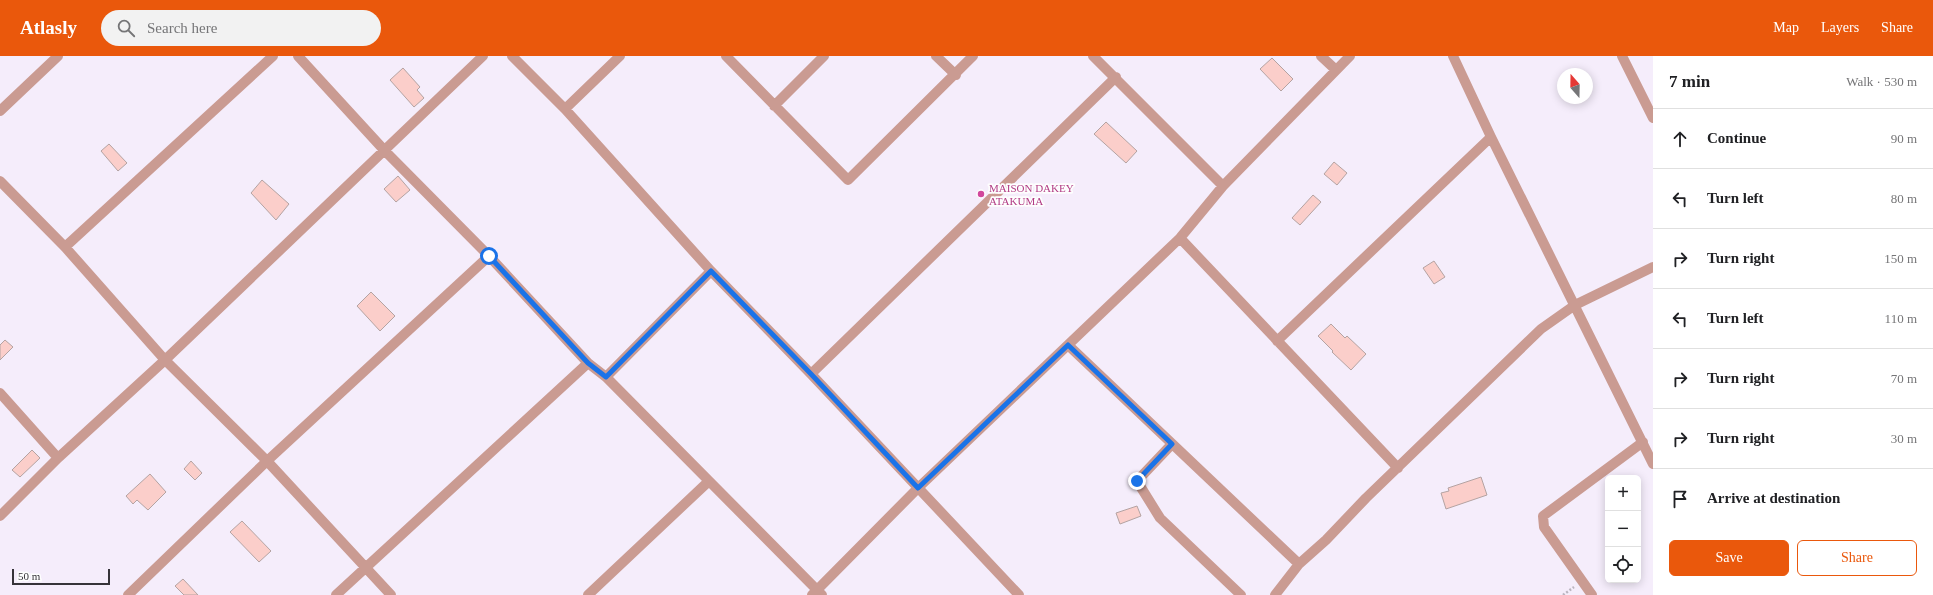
<!DOCTYPE html>
<html lang="en">
<head>
<meta charset="utf-8">
<style>
	:root { --surface:#fff; --page:#f2f2f2; --text:#202124; --muted:#757577; --line:#e0e0e0; --accent:#ea580c }
	body { margin:0; font-family:"Times New Roman",serif; background:var(--page); color:var(--text) }
	.controls { position:absolute; right:12px; bottom:12px; display:grid; overflow:hidden; border-radius:6px; box-shadow:0 2px 10px #0003 }
	.controls button { width:36px; height:36px; display:grid; place-items:center; padding:0; border:0; border-bottom:1px solid var(--line); background:var(--surface); color:var(--text); font:20px sans-serif }
	.compass { position:absolute; left:1557px; top:12px; width:36px; height:36px; border-radius:50%; background:var(--surface); box-shadow:0 2px 10px #0003; rotate:340deg }
	.scale { position:absolute; left:12px; bottom:10px; width:98px; box-sizing:border-box; padding-left:4px; border:2px solid #363339; border-top:0; font-size:11px; line-height:14px; white-space:nowrap; color:#363339; -webkit-text-stroke:3px #fefefe; paint-order:stroke }
	.stop { position:absolute; width:12px; height:12px; margin:-9px; border:3px solid #1a73e8; border-radius:50%; background:#fff }
	.stop.end { background:#1a73e8; border-color:#fff; box-shadow:0 1px 4px #0008 }
	.list { margin:0; padding:0; list-style:none }
	h2 { display:flex; justify-content:space-between; align-items:center; height:52px; margin:0; padding:0 16px; font-size:17px }
	h2 small { font-size:13px; font-weight:400; color:var(--muted) }
	.list li { display:grid; grid-template-columns:26px 1fr auto; gap:12px; align-items:center; box-sizing:border-box; height:60px; padding:0 16px; border-top:1px solid var(--line) }
	.list b { display:block; font-size:15px; white-space:nowrap }
	.list em { font-size:13px; font-style:normal; color:var(--muted) }
	.actions { display:flex; gap:8px; padding:12px 16px }
	.actions a { flex:1; padding:9px 0; border:1px solid var(--accent); border-radius:6px; text-align:center; font-size:14px; color:var(--accent) }
	.actions .main { background:var(--accent); color:#fff }
	.icon { flex:none; width:22px; height:22px; fill:none; stroke:currentColor; stroke-width:2; stroke-linecap:round; stroke-linejoin:round }
	.map { position:relative; flex:none; width:1653px; height:539px; overflow:hidden }
	header { display:flex; align-items:center; gap:24px; box-sizing:border-box; height:56px; padding:0 20px; background:var(--accent); color:#fff }
	header strong { font-size:19px }
	nav { display:flex; gap:22px; margin-inline-start:auto; font-size:14px }
	.search { width:280px; height:36px; background:var(--page); display:flex; align-items:center; gap:10px; box-sizing:border-box; padding:0 14px; border-radius:22px; color:var(--muted); font-size:15px }
	main { display:flex }
	aside { flex:1; background:var(--surface) }
	.map>svg:first-child { display:block }
</style>
</head>
<body>
<header>
<strong>Atlasly</strong>
<div class="search"><svg class="icon" aria-label="search" viewBox="0 0 24 24"><circle cx="10" cy="10" r="6"/><path d="M15 15l6 6"/></svg>Search here</div>
<nav><a>Map</a><a>Layers</a><a>Share</a></nav>
</header>
<main>
<div class="map">
<svg width="1653" height="539" viewBox="0 0 1653 539">
	<rect width="100%" height="100%" fill="#f5edfb"/>
	<path fill="#fbceca" stroke="#b4a3a2" d="M1272,2L1293,23L1281,35L1260,13Z
		M403,12L420,31L417,34L424,42L414,51L390,24Z
		M1106,66L1137,95L1126,107L1094,78Z
		M109,88L127,107L118,115L101,95Z
		M1334,106L1347,117L1337,129L1324,118Z
		M398,120L410,134L396,146L384,133Z
		M262,124L289,148L276,164L251,137Z
		M1313,139L1321,146L1300,169L1292,162Z
		M1434,205L1445,221L1434,228L1423,212Z
		M371,236L395,260L380,275L357,250Z
		M1331,268L1345,282L1347,280L1366,298L1351,314L1332,296L1333,295L1318,280Z
		M5,284L13,291L0,304V289Z
		M32,394L40,402L20,421L12,414Z
		M191,405L202,417L195,424L184,413Z
		M150,418L166,436L148,454L137,444L133,448L126,440Z
		M1481,421L1487,439L1446,453L1441,437L1449,435L1448,432Z
		M1137,450L1141,460L1120,468L1116,457Z
		M242,465L271,495L259,506L230,476Z
		M183,523L198,539H184L175,530Z"/>
	<g fill="none" stroke-linecap="round" stroke-linejoin="round">
		<path stroke="#bab4bf" stroke-width="2.5" stroke-dasharray="2 2" stroke-linecap="butt" d="M1563,539L1574,531"/>
		<path stroke="#ca9b92" stroke-width="10" d="M298,0L385,95L489,200L588,307L606,321L822,539
			M512,0L565,53L711,215L811,318L1019,539
			M726,0L848,124L973,0
			M936,0L956,19
			M1093,0L1223,130
			M1321,0L1336,14
			M1453,0L1491,81L1653,408
			M1622,0L1653,62
			M774,50L824,0
			M565,53L620,0
			M0,55L58,0
			M0,125L65,191L165,304L267,405L391,539
			M1180,182L1398,412
			M65,191L273,0
			M1277,285L1491,81
			M1068,289L1299,508
			M811,318L1116,21
			M606,321L711,215
			M0,337L58,402
			M1172,388L1137,425L1160,462L1241,539
			M0,460L58,402L165,304L483,0
			M128,539L267,405L489,200
			M336,539L588,307
			M588,539L709,425
			M812,539L918,432L1180,182L1223,130L1350,0
			M1275,539L1299,508L1326,484L1366,442L1541,273L1575,249L1653,211
			M1592,539L1544,471L1543,460L1643,386"/>
	</g>
	<g fill="none" stroke-linecap="round" stroke-linejoin="round">
		<path stroke="#1a73e8" stroke-width="5" d="M489,200L588,307L606,321L711,215L811,318L918,432L1068,289L1172,388L1137,425"/>
	</g>
	<circle fill="#d1479c" stroke="#fefefe" stroke-width="1.5" cx="981" cy="138" r="4"/>
	<g text-anchor="middle" dominant-baseline="central" stroke-width="3.5" stroke-linejoin="round" paint-order="stroke">
		<g font-size="11" fill="#b23c85" stroke="#fefefe" text-anchor="start">
			<text x="989" y="132">MAISON DAKEY<tspan x="989" dy="13">ATAKUMA</tspan></text>
		</g>
	</g>
</svg>
<div class="controls">
<button>+</button>
<button>−</button>
<button><svg class="icon" aria-label="locate" viewBox="0 0 24 24"><circle cx="12" cy="12" r="6"/><path d="M12 2v4M12 18v4M2 12h4M18 12h4"/></svg></button>
</div>
<svg class="compass" viewBox="-18 -18 36 36"><path d="M0-13l5 13h-10z" fill="#e53935"/><path d="M0 13l5-13h-10z" fill="#757577"/></svg>
<div class="scale">50 m</div>
<div class="stop" style="left:489px;top:200px"></div>
<div class="stop end" style="left:1137px;top:425px"></div>
</div>
<aside>
<h2>7 min<small>Walk · 530 m</small></h2>
<ul class="list">
<li><svg class="icon" aria-label="ahead" viewBox="0 0 24 24"><path d="M12 20V5M6 11l6-6 6 6"/></svg><div><b>Continue</b></div><em>90 m</em></li>
<li><svg class="icon" aria-label="left" viewBox="0 0 24 24"><path d="M17 20v-9H6M10 6l-5 5 5 5"/></svg><div><b>Turn left</b></div><em>80 m</em></li>
<li><svg class="icon" aria-label="right" viewBox="0 0 24 24"><path d="M7 20v-9h11M14 6l5 5-5 5"/></svg><div><b>Turn right</b></div><em>150 m</em></li>
<li><svg class="icon" aria-label="left" viewBox="0 0 24 24"><path d="M17 20v-9H6M10 6l-5 5 5 5"/></svg><div><b>Turn left</b></div><em>110 m</em></li>
<li><svg class="icon" aria-label="right" viewBox="0 0 24 24"><path d="M7 20v-9h11M14 6l5 5-5 5"/></svg><div><b>Turn right</b></div><em>70 m</em></li>
<li><svg class="icon" aria-label="right" viewBox="0 0 24 24"><path d="M7 20v-9h11M14 6l5 5-5 5"/></svg><div><b>Turn right</b></div><em>30 m</em></li>
<li><svg class="icon" aria-label="arrive" viewBox="0 0 24 24"><path d="M6 21V4h12l-3 4 3 4H6"/></svg><div><b>Arrive at destination</b></div></li>
</ul>
<div class="actions"><a class="main">Save</a><a>Share</a></div>
</aside>
</main>
</body>
</html>
